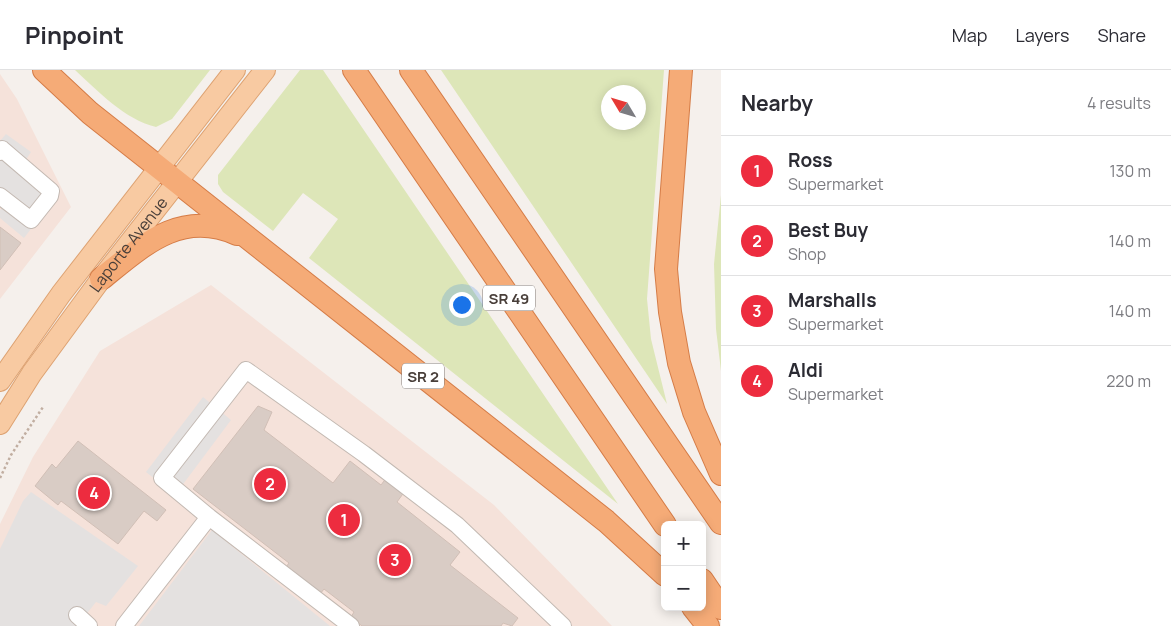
<!DOCTYPE html>
<html lang="en">
<head>
<meta charset="utf-8">
<style>
	:root { --surface:#fff; --page:#f7f7f7; --text:#2b2b33; --muted:#7c7c81; --line:#e1e1e2; --accent:#ed2c3f }
	body { margin:0; font-family:Manrope,sans-serif; background:var(--page); color:var(--text) }
	.controls { position:absolute; right:15px; bottom:15px; display:grid; overflow:hidden; border-radius:8px; box-shadow:0 2px 12px #0003 }
	.controls button { width:45px; height:45px; display:grid; place-items:center; padding:0; border:0; border-bottom:1px solid var(--line); background:var(--surface); color:var(--text); font:25px sans-serif }
	.compass { position:absolute; left:601px; top:15px; width:45px; height:45px; border-radius:50%; background:var(--surface); box-shadow:0 2px 12px #0003; rotate:308deg }
	.you { position:absolute; left:461px; top:234px; width:18px; height:18px; margin:-12px; border:4px solid #fff; border-radius:50%; background:#1a73e8; box-shadow:0 0 0 8px #1a73e833 }
	.badge { display:grid; place-items:center; width:32px; height:32px; border-radius:50%; background:var(--accent); color:#fff; font-size:16px; font-weight:700 }
	.pin { position:absolute; translate:-50% -50%; border:2px solid #fff; box-shadow:0 1px 5px #0006 }
	.list { margin:0; padding:0; list-style:none }
	h2 { display:flex; justify-content:space-between; align-items:center; height:65px; margin:0; padding:0 20px; font-size:21px }
	h2 small { font-size:16px; font-weight:400; color:var(--muted) }
	.list li { display:grid; grid-template-columns:32px 1fr auto; gap:15px; align-items:center; box-sizing:border-box; height:70px; padding:0 20px; border-top:1px solid var(--line) }
	.list b { display:block; font-size:19px; white-space:nowrap }
	.list p { margin:0; font-size:16px; white-space:nowrap; color:var(--muted) }
	.list em { font-size:16px; font-style:normal; color:var(--muted) }
	.map { position:relative; flex:none; width:721px; height:556px; overflow:hidden }
	header { display:flex; align-items:center; gap:30px; box-sizing:border-box; height:70px; padding:0 25px; background:var(--surface); border-bottom:1px solid var(--line) }
	header strong { font-size:24px }
	nav { display:flex; gap:28px; margin-inline-start:auto; font-size:18px }
	main { display:flex }
	aside { flex:1; background:var(--surface) }
	.map>svg:first-child { display:block }
</style>
</head>
<body>
<header>
<strong>Pinpoint</strong>
<nav><a>Map</a><a>Layers</a><a>Share</a></nav>
</header>
<main>
<div class="map">
<svg width="721" height="556" viewBox="0 0 721 556">
	<rect width="100%" height="100%" fill="#f5f0ec"/>
	<path fill="#f5e2da" d="M0,4L17,29L71,137L0,229Z
		M211,215L494,435L612,556H0V454L33,387L100,281Z"/>
	<path fill="#dde6b8" fill-rule="evenodd" d="M75,0H210L172,49L156,57C124,49 99,22 75,0Z
		M300,0H323L618,434L309,188L338,149L303,123L273,161L223,122L218,114V105Z
		M441,0H664L647,229L651,269L667,334ZM638,22V52H608V22Z
		M721,125V301L716,259L714,194Z"/>
	<path fill="#e4e1e0" d="M6,64L31,82L25,91L54,129L24,168L0,148V140L3,137L0,134V71Z
		M203,327L231,350L175,425L146,402Z
		M31,422L138,496L106,536L96,532L77,556H0V479L23,431Z
		M212,460L330,556H139Z"/>
	<path fill="#d9ccc5" stroke="#d1bfb6" d="M0,157L21,173L0,200Z
		M258,336L272,342L264,360L333,413L350,391L381,415L387,407L405,421L397,432L460,482L450,495L518,548L512,556L503,553L501,556H362L351,547L354,542L324,519L320,524L286,497L289,493L193,419Z
		M78,371L166,440L157,451L144,441L118,474L61,431L58,435L35,416L52,394L56,398Z"/>
	<g fill="none" stroke-linecap="round" stroke-linejoin="round">
		<defs>
			<path id="minor" d="M0,82L2,79L51,121L50,126L31,150L0,126
				M209,447L162,408L246,300L364,384L457,455L563,556
				M77,545L89,556
				M124,556L209,447L351,556"/>
			<g id="major">
				<path d="M0,311L61,224L235,0"/>
				<path id="s1" d="M0,354L32,303L101,209L265,0"/>
			</g>
			<path id="highway" d="M44,0L90,43L606,451L665,505
				M354,0L665,455
				M411,0L721,453
				M681,0L666,199L670,242L679,293L694,342L721,404
				M101,209C143,175 181,139 237,164
				M702,510L721,538
				M693,537L708,556"/>
		</defs>
		<use href="#minor" stroke="#c3b9b2" stroke-width="18"/>
		<use href="#major" stroke="#dda272" stroke-width="22"/>
		<use href="#highway" stroke="#d57c47" stroke-width="24"/>
		<path stroke="#c1aea1" stroke-width="2.5" stroke-dasharray="2.5 2.5" stroke-linecap="butt" d="M0,408L11,385L43,337"/>
		<use href="#minor" stroke="#fff" stroke-width="16"/>
		<use href="#major" stroke="#f8caa2" stroke-width="20"/>
		<use href="#highway" stroke="#f5ab77" stroke-width="22"/>
	</g>
	<g text-anchor="middle" dominant-baseline="central" stroke-width="4.5" stroke-linejoin="round" paint-order="stroke">
		<g fill="#fff" stroke="#807975" stroke-width="1">
			<rect x="483" y="215.5" width="52" height="25" rx="4"/>
			<rect x="402" y="293.5" width="42" height="25" rx="4"/>
		</g>
		<g font-size="15" font-weight="bold" fill="#493f3a">
			<text x="509" y="228">SR 49</text>
			<text x="423" y="306">SR 2</text>
		</g>
		<g font-size="16" fill="#493f3a" stroke="#fff">
			<text stroke="none"><textPath href="#s1" startOffset="221">Laporte Avenue</textPath></text>
		</g>
	</g>
</svg>
<div class="controls">
<button>+</button>
<button>−</button>
</div>
<svg class="compass" viewBox="-18 -18 36 36"><path d="M0-13l5 13h-10z" fill="#e53935"/><path d="M0 13l5-13h-10z" fill="#7c7c81"/></svg>
<div class="you"></div>
<div class="pin badge" style="left:344px;top:450px">1</div>
<div class="pin badge" style="left:270px;top:414px">2</div>
<div class="pin badge" style="left:395px;top:490px">3</div>
<div class="pin badge" style="left:94px;top:423px">4</div>
</div>
<aside>
<h2>Nearby<small>4 results</small></h2>
<ul class="list">
<li><span class="badge">1</span><div><b>Ross</b><p>Supermarket</p></div><em>130 m</em></li>
<li><span class="badge">2</span><div><b>Best Buy</b><p>Shop</p></div><em>140 m</em></li>
<li><span class="badge">3</span><div><b>Marshalls</b><p>Supermarket</p></div><em>140 m</em></li>
<li><span class="badge">4</span><div><b>Aldi</b><p>Supermarket</p></div><em>220 m</em></li>
</ul>
</aside>
</main>
</body>
</html>
